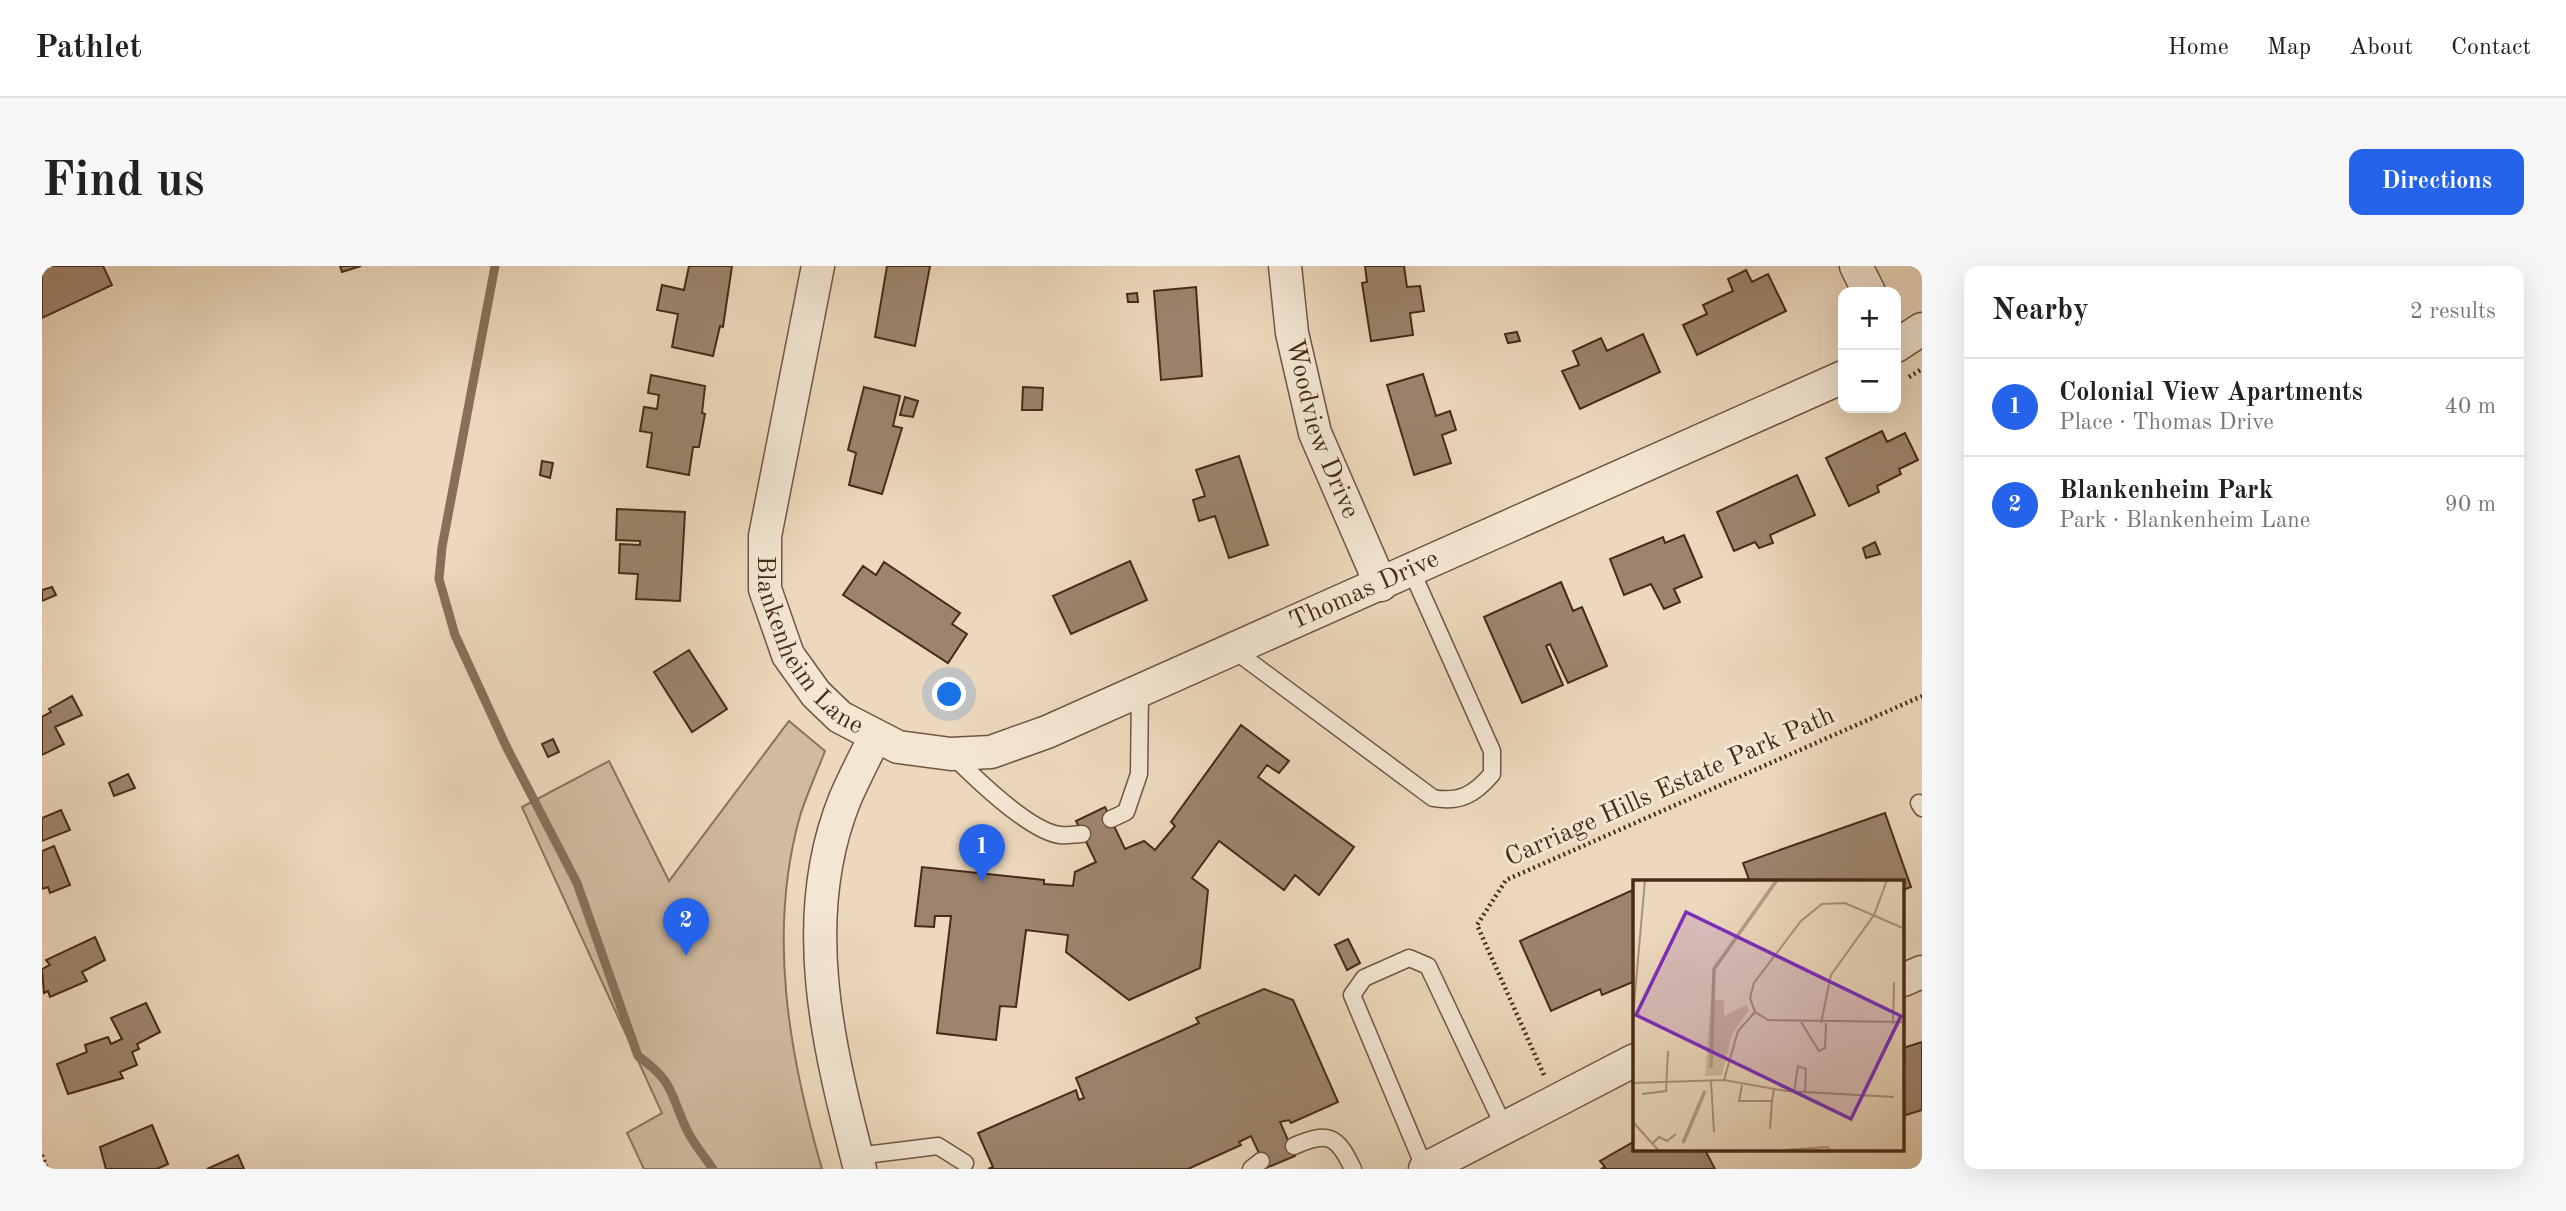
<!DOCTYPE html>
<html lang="en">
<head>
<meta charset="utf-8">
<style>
	:root { --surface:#fff; --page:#f6f6f6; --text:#222; --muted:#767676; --line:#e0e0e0; --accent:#2563eb }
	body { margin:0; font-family:"Old Standard TT",serif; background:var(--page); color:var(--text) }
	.controls { position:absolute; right:21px; top:21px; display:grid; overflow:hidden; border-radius:14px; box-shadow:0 7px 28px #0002 }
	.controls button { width:63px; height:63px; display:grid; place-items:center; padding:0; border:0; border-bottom:2px solid var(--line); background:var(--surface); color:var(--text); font:35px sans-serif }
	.you { position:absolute; left:908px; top:429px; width:24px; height:24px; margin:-18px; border:5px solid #fff; border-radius:50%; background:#1a73e8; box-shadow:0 0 0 10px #1a73e833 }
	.badge { display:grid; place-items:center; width:46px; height:46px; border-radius:50%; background:var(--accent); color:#fff; font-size:23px; font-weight:700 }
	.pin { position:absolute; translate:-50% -58px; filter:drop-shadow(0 2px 4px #0008) }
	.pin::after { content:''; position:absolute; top:37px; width:24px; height:21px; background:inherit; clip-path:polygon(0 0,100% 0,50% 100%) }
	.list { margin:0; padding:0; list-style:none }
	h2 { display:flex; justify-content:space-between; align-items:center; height:91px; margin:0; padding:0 28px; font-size:30px }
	h2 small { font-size:23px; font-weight:400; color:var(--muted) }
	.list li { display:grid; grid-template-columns:46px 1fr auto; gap:21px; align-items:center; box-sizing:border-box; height:98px; padding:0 28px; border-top:2px solid var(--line) }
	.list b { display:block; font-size:26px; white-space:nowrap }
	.list p { margin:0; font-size:23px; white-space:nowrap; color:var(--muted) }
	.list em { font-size:23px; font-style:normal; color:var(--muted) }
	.map { position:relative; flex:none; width:1880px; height:903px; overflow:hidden; border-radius:14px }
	header { display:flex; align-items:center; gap:42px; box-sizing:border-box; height:98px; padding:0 35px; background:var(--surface); border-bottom:2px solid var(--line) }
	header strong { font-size:33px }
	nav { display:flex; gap:38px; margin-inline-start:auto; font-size:24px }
	.intro { display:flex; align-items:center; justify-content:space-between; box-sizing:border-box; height:168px; padding:0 42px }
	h1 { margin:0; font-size:49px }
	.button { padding:18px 32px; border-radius:14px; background:var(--accent); color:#fff; font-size:24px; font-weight:700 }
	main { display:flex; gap:42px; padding:0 42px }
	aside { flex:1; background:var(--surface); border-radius:14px; box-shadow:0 7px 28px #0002 }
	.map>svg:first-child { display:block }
</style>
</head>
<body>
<header>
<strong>Pathlet</strong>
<nav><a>Home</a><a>Map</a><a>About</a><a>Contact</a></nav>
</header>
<div class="intro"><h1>Find us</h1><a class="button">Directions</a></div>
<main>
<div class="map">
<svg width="1880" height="903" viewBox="0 0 1880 903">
	<rect width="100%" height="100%" fill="#ecd8bc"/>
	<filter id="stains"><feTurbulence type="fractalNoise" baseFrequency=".00286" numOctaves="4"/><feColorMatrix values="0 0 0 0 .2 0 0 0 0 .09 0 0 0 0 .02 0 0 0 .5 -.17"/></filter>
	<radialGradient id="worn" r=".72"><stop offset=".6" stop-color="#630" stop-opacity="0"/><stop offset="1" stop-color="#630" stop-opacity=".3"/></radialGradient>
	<path fill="#d0baa0" stroke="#8c725c" stroke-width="2" d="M747,455L783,485C775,506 765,528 758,550C725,667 747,789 780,903H602L585,867L620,847L480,541L567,495L627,615Z"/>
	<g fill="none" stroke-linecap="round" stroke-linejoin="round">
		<path stroke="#896f59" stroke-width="9" d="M453,0L400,281L397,313L413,369L465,482L535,617L596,790C632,816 627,825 644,862C650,876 662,890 671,903"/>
	</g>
	<path fill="#9d846d" stroke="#482a18" stroke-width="2" d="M0,0H61L70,19L0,52Z
		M298,0H319L300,6Z
		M647,0H690L681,61L678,60L671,90L630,81L636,48L615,44L620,19L642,24Z
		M845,0H888L873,80L833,71Z
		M1323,0H1362L1365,21L1378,20L1382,45L1368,47L1371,69L1329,75L1320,17L1325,16Z
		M1704,4L1710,16L1726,8L1744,45L1655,89L1641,59L1665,48L1661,39L1691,25L1686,13Z
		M1154,21L1160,110L1119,114L1112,25Z
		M1095,27L1096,36H1086L1085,28Z
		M1475,66L1478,75L1466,77L1463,68Z
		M1601,68L1618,106L1538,143L1520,105L1537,99L1531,85L1559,72L1565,85Z
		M1381,108L1394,150L1408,145L1414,164L1400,169L1409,197L1372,209L1345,119Z
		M609,109L663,120L660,147L663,148L657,181H651L647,209L605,201L610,167L598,165L602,141L615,143L617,129L606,127Z
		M822,121L858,130L851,160L860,162L840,228L807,219L814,187L806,184Z
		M981,121L1001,122L1000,144H980Z
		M863,131L876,135L871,151L858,149Z
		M1840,165L1845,176L1863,167L1876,194L1857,203L1859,208L1835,220L1837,226L1807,240L1784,192Z
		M1197,190L1226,279L1187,292L1173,250L1157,255L1151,234L1163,230L1154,204Z
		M500,195L511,197L508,212L498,209Z
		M1755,209L1773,249L1728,269L1731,277L1717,282L1713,276L1692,285L1675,246Z
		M575,243L643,246L638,335L594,333L596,308L577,307L578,278L598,279V275L574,274Z
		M1642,269L1660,311L1632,323L1638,336L1622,343L1609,318L1582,329L1568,293L1621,271L1623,277Z
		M1833,276L1838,288L1824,292L1821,282Z
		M1088,295L1105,334L1029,368L1011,330Z
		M842,296L918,347L910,358L925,368L906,397L801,329L821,300L834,309Z
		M1519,316L1531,345L1540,341L1565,400L1526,417L1508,378L1504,380L1521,419L1480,437L1442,351Z
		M10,321L14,329L0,335V324Z
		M647,384L685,443L650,466L612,406Z
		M30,430L40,449L13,461L22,478L0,489V451L9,446L7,443Z
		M1199,459L1247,495L1237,507L1225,499L1216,511L1312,581L1277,629L1253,609L1242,624L1177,575L1150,612L1166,624L1158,702L1087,734L1024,686L1026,669L984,664L974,741L958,740L954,774L895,767L909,650H893L892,661L873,660L880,601L1002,614V618L1031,620L1033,606L1054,596L1034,555L1063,541L1083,583L1102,575L1113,584L1133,560L1129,556Z
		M511,473L517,486L506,491L500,478Z
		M86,508L93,522L72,530L67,517Z
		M19,544L28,564L0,575V552Z
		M1843,547L1869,621L1861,624V616H1708L1701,597Z
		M12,580L28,619L8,627L6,621L0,623V585Z
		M1593,623V715L1560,729L1558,723L1509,745L1478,675Z
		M53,671L63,694L40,706L45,715L8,731L6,725L2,727L0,703L8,699L4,694Z
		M1306,673L1318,697L1305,704L1293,679Z
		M1222,723L1251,734L1296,836L1249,857L1247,854L1238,856L1253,890L1224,902L1209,870L1197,876L1199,879L1146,903H946L951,901L936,867L1034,824L1037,834L1042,832L1034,812L1157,757L1154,752Z
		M104,737L118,766L95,778L97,783L90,786L95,799L78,806L81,812L26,828L15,798L45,786L43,779L66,771L69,778L80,773L69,752Z
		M1880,776V844L1861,850V782Z
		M110,859L126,898L115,903H64L58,881Z
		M1593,875V884H1663L1673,903H1559L1563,901L1558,895Z
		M196,889L202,903H165Z"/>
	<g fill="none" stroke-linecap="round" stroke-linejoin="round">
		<defs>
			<path id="service" d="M1192,384L1391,532C1418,537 1433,528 1450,508V485L1370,306
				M911,490C933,512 987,565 1018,569C1025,570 1033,568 1040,568
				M1877,537L1880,542
				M1069,553L1084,546L1097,508L1098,425
				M1252,880C1286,865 1295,869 1311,903
				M815,890L896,880L923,897
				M1209,903L1219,895
				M1383,903L1310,729L1322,712L1367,692L1386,700L1463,863"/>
			<g id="minor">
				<path id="s1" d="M776,0L723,270V323L746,389L774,428L798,451L856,481L909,488L949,486L1005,466L1801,111"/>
				<path id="s2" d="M1243,0L1250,67L1273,167L1339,319"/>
				<path d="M1814,0L1827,26"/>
				<path d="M1854,80L1880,63"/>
				<path d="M1861,714L1880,706"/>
				<path d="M818,903C787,783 754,654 803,533C812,512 823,491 833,471"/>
				<path d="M1383,903L1593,794"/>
			</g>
		</defs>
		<use href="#service" stroke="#715641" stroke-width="19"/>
		<use href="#minor" stroke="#715641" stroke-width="35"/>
		<path stroke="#482a18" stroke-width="4.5" stroke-dasharray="2 3.5" stroke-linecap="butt" d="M1867,111L1880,103
			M1502,809L1435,659L1464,614L1880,430
			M0,889L5,903"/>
		<use href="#service" stroke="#f3e6d3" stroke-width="16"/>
		<use href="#minor" stroke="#f3e6d3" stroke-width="32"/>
	</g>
	<g text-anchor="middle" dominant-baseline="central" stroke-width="6" stroke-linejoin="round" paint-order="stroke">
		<g font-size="26" fill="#482a18" stroke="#f3e6d3">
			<text stroke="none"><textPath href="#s2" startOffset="168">Woodview Drive</textPath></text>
			<text stroke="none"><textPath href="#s1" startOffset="1045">Thomas Drive</textPath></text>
			<text stroke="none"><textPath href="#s1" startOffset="399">Blankenheim Lane</textPath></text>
			<text transform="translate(1628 521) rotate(-24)">Carriage Hills Estate Park Path</text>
		</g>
	</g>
	<g transform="translate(1591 614)">
		<rect width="271" height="271" fill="#ecd8bc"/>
		<path d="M78,120H91V136L113,125L116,130L99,154L89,195L72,196Z" fill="#d0baa0"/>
		<path fill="none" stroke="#b49d84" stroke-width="3.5" d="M78,188L81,89L144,0M50,263L72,211"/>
		<path fill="none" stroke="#aa927a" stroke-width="2" d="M272,49L212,23L189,24L168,41L121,103L117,118L122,132L135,140L272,142M0,137L12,0M168,142L186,171L192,168L193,143M188,143L198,95L241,35L254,0M260,144L261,102M91,200L105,151L122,132M78,201L81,252M0,203L91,200L153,211L261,217M109,205L106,221H139L141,209M161,212L165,186L173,189L172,212M9,214L33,211L35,171M0,242L26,271M137,249L139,221M19,264L26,257L34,261L43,254M151,270L194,267L198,271"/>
		<path fill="#7b2cbf" fill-opacity="0.15" stroke="#7b2cbf" stroke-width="3.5" d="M53,32L268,136L218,239L3,135Z"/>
		<rect width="271" height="271" fill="none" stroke="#482a18" stroke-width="3.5"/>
	</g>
	<rect width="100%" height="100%" filter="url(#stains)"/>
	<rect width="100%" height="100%" fill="url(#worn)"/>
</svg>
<div class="controls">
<button>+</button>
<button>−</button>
</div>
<div class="you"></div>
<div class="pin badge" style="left:940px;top:616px">1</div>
<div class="pin badge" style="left:644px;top:690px">2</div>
</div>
<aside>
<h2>Nearby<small>2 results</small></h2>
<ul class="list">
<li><span class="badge">1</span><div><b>Colonial View Apartments</b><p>Place · Thomas Drive</p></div><em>40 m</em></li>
<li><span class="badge">2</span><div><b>Blankenheim Park</b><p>Park · Blankenheim Lane</p></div><em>90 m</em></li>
</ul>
</aside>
</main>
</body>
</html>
